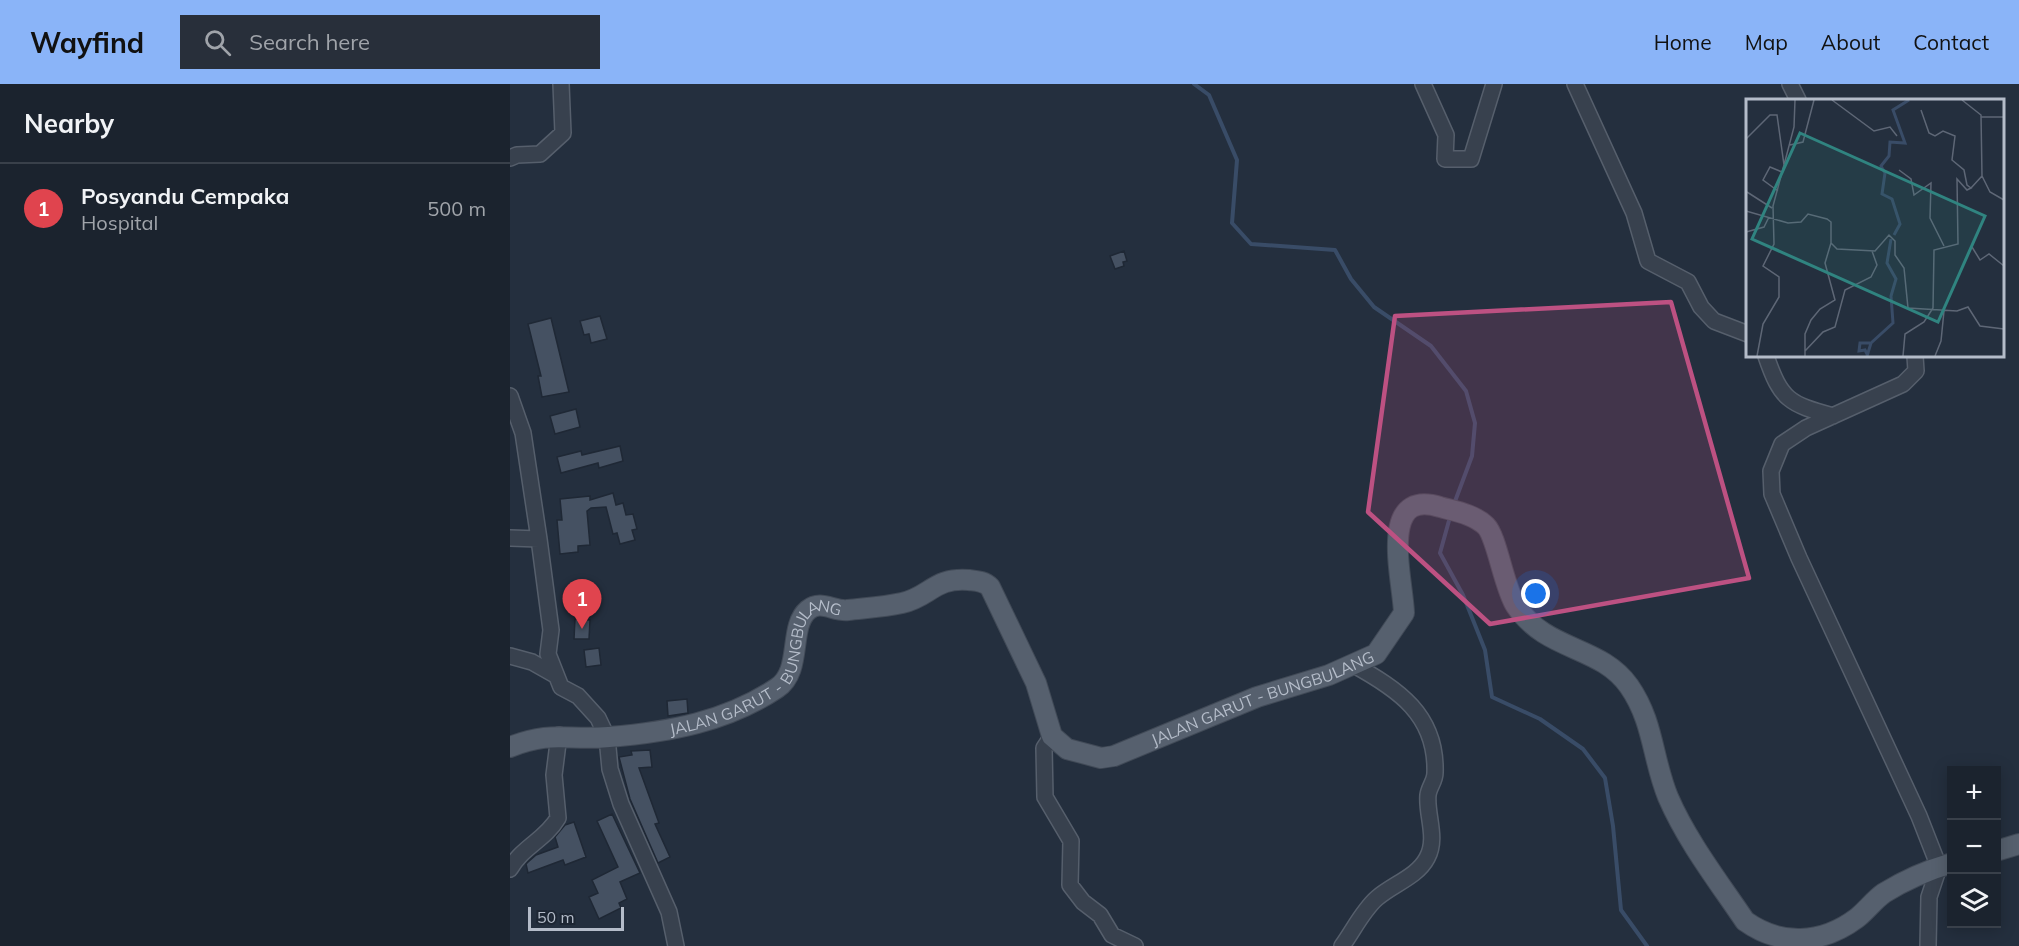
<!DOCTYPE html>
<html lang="en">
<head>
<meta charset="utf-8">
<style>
	:root { --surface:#1b232e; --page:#282f3a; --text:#f1f3f6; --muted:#a0a4aa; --line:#39404a; --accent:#8ab4f8 }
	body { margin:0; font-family:Mulish,sans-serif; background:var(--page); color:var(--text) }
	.controls { position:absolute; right:18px; bottom:18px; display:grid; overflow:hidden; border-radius:0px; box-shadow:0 3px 15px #0003 }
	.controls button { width:54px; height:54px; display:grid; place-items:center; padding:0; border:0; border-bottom:2px solid var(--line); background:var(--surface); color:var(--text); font:30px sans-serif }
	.scale { position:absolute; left:18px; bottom:15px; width:96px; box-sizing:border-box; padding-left:6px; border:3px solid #b4bcc9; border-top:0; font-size:16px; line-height:21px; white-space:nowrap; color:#b4bcc9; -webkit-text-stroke:4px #1d2633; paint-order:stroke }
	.you { position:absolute; left:1026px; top:510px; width:21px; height:21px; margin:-15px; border:4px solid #fff; border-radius:50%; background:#1a73e8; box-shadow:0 0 0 9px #1a73e833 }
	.badge { display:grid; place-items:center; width:39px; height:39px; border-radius:50%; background:var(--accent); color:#fff; font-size:20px; font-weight:700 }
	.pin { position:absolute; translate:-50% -50px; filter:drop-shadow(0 2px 3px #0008) }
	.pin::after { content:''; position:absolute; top:32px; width:21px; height:18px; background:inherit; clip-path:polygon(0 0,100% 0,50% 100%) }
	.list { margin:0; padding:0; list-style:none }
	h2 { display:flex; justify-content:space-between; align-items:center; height:78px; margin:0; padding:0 24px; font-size:26px }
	h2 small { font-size:20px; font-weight:400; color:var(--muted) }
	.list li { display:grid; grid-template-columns:39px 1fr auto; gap:18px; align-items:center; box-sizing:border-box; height:90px; padding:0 24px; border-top:2px solid var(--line) }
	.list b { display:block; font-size:22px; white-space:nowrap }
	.list p { margin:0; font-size:20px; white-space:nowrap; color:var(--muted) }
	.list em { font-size:20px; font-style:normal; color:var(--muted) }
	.icon { flex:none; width:33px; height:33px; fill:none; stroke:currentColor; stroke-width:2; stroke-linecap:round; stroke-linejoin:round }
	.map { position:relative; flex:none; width:1509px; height:862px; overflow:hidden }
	header { display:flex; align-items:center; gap:36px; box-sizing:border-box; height:84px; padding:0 30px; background:var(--accent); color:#111 }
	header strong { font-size:28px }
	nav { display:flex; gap:33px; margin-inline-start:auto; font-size:21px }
	.search { width:420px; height:54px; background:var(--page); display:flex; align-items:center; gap:15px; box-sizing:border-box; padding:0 21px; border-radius:0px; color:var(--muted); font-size:22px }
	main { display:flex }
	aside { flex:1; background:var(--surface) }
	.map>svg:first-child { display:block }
</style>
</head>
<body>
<header>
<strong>Wayfind</strong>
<div class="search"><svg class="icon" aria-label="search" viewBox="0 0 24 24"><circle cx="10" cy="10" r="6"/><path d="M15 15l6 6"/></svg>Search here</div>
<nav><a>Home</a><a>Map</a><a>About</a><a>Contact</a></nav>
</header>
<main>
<aside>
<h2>Nearby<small></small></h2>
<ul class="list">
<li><span class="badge" style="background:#e0444e">1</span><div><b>Posyandu Cempaka</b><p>Hospital</p></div><em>500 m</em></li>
</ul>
</aside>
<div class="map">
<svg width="1509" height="862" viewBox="0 0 1509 862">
	<rect width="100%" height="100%" fill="#242f3e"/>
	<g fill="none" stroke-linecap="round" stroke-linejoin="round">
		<path stroke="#394c67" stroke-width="4" d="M684,0L699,11L727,76L722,139L741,160L825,166L841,195L864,223L921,262L956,307L965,339L962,372L944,420
			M940,433L930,469L953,511L975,566L982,613L1030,635L1073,665L1095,694L1103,742L1111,826L1137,862"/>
	</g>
	<path fill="#455162" stroke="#1f2835" stroke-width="1.5" d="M614,167L617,177L613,178L614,182L605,185L600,172Z
		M90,232L97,255L81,259L79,250L74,251L70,237Z
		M41,234L59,308L32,313L28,292H31L18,240Z
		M66,325L70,343L45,350L40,332Z
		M110,362L113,377L89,384L88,379L51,389L47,373L71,367L72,371Z
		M103,409L106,421L113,419L116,431L123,430L127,445L122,446L125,456L110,460L107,449L103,450L96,423L81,424L77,427L80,461L68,462V468L50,470L47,436H52L50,415L80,412V416Z
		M65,535L80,536L79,555H64Z
		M89,564L91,581L76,583L74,566Z
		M177,615L178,629L158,632L157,617Z
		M140,666L142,683L129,684L149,739L145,740L160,773L148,779L120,715L109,673L122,671L121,667Z
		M102,730L130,789L110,798L117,815L109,819L111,824L89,835L79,813L88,809L82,796L108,783L87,737Z
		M64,738L76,773L55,781L53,776L18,789L16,780L18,778L26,771L48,763L45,753L55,741Z"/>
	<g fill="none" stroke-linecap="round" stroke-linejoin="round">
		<defs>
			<path id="minor" d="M913,0L936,51L935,75H961L984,0
				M1065,0L1124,129L1138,177L1178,198L1191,223L1204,237L1238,250
				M1280,0L1288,16
				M0,74L7,71L30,70L53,49L51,0
				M1256,272C1271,316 1279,320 1323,332
				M1405,272L1406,287L1393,300L1296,344L1272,360L1261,387L1262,410L1289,474L1409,732L1429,783L1419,813L1418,862
				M0,312L13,349L29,455L41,546L38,570L51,603L68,612L88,634L97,653L100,685L111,720L159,828L166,862
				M0,454L29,455
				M0,572L22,578L45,591
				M542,652L534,664L535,713L561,757L560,801L573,818L590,831L602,851L625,862
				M0,785C12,763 35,756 48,734L44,691L49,651
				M832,862C843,847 853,826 867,814C883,800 907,793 917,774C928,754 916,731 918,711C919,703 925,697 925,689C927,631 888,605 842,580"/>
			<g id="major">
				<path id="s1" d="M0,663C42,646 58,657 99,653C159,648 216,638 267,604C293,587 278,543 298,526C311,515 324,528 338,526C355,524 374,523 392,519C420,513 424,493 459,496C467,497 474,497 480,503L526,599L542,652L557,665L591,674L604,672L747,613L819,591L866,570L894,529C893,496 867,403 930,423C944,427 964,430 976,442C987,453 994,504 1006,522C1037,568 1090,561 1119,602C1144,638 1142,674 1158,713C1177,757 1208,797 1235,837C1270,862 1311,861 1347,834C1357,826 1364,816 1374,809C1395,796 1418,786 1442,779"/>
				<path d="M1486,767L1509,760"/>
			</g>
		</defs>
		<use href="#minor" stroke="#565f6c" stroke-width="18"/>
		<use href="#major" stroke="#414a57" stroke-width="22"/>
		<use href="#minor" stroke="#38414e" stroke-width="15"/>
		<use href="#major" stroke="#56606e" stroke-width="20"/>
	</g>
	<path fill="#bd5182" fill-opacity="0.2" stroke="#bd5182" stroke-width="4.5" stroke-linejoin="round" d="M1161,218L1239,494L980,540L858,428L885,232Z"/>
	<g text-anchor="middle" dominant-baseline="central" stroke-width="5" stroke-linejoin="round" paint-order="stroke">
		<g font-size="16" fill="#b4bcc9" stroke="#1d2633">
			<text stroke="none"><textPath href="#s1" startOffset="280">JALAN GARUT - BUNGBULANG</textPath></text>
			<text stroke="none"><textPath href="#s1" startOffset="944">JALAN GARUT - BUNGBULANG</textPath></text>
		</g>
	</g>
	<g transform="translate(1236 15)">
		<rect width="258" height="258" fill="#242f3e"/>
		<path fill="none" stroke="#394c67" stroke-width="3" d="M148,136L154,125L146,100L136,95L139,74L135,67L143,57L144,43L159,44L147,11L163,1M121,255L119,251L113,252L114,244H124M121,257L125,244L147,224L145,197L150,180L141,164L145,140"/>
		<path fill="none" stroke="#5e6776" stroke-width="1.5" d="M86,1L128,32L144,28L151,37M216,1L235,16L236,77L225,89M235,18H258M0,40L24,16H31L38,66L27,107L28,145L17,167L33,178V198L17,225L11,257M44,46L57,43L68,1M38,66L48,28L49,1M153,71L165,80L168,96L185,84L184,119L198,147M236,77L244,93L258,101M32,92L17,81L24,68L36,73M1,93L26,109M0,112L42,124L55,123L62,115L81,120L85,123V144L91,150L129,152L143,136L149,142V156L158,169L162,209L211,212L222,208L234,227L258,230M0,133L18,128L23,118M226,148L234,161L243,155L258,167M59,252L77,233L89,228L99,191L125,178L131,166L126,152M59,257V235L65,221L74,210L89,201L79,164L85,144M157,257L159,235L178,223L187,209L188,151L212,145L211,80L221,91L225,89L221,86L218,71L206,61L209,37L197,32L189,37L183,34L175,11M189,257L195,242L198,212"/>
		<path fill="#308480" fill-opacity="0.15" stroke="#308480" stroke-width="3" d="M54,34L239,117L192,223L6,140Z"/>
		<rect width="258" height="258" fill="none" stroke="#b4bcc9" stroke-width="3"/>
	</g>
</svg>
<div class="controls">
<button>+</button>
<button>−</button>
<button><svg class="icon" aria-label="layers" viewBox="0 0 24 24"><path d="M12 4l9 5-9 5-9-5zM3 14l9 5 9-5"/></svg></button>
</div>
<div class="scale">50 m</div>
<div class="you"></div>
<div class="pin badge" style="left:72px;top:545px;background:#e0444e">1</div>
</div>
</main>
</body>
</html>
